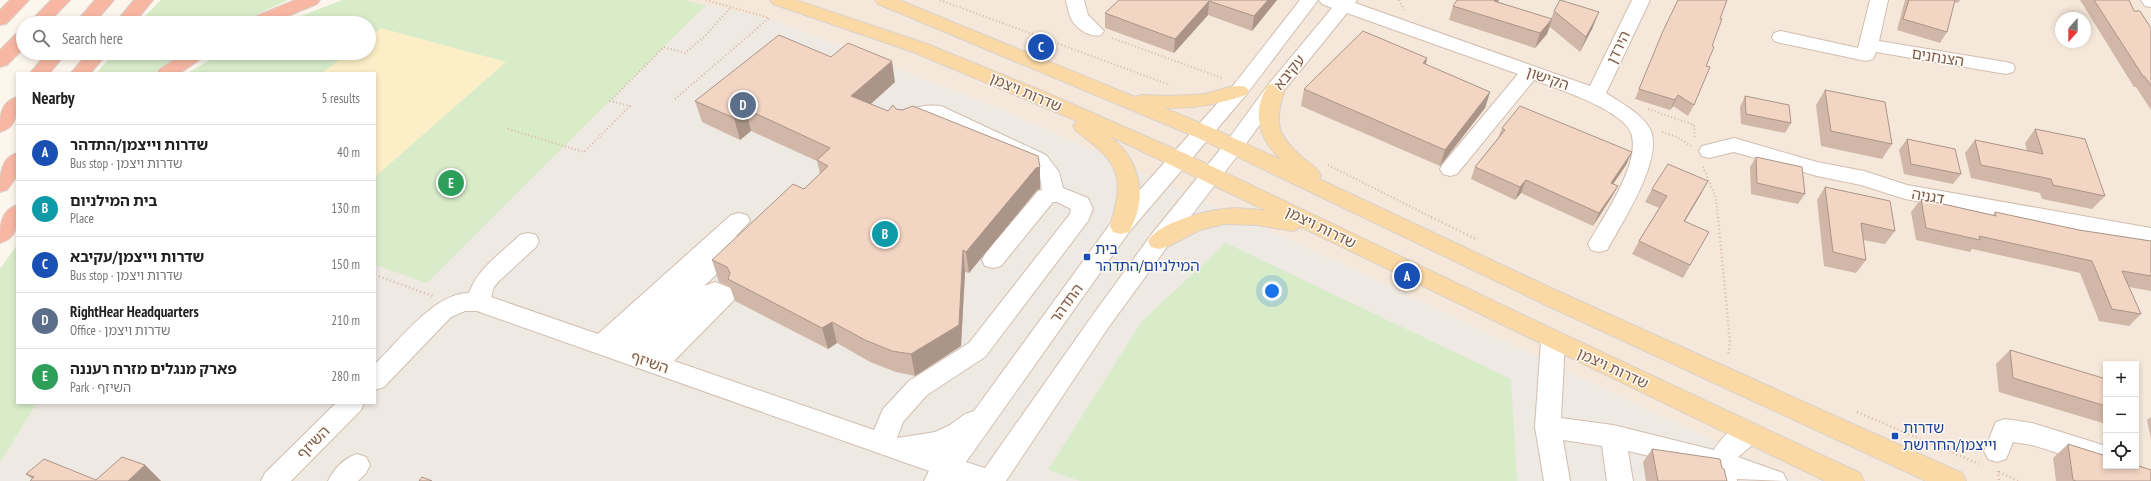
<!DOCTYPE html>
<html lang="en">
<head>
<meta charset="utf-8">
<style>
	:root { --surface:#fff; --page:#f2f2f2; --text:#222; --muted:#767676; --line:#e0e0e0; --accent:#111827 }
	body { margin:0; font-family:"PT Sans Narrow","Noto Sans Hebrew",sans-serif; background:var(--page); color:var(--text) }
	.controls { position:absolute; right:12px; bottom:12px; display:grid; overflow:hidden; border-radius:0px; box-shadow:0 2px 6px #0003 }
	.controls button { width:36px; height:36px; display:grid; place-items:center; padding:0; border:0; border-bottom:1px solid var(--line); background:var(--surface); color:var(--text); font:20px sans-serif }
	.compass { position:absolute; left:2055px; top:12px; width:36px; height:36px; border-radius:50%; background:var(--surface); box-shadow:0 2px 6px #0003; rotate:201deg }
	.you { position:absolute; left:1272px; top:291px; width:14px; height:14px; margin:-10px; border:3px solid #fff; border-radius:50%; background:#1a73e8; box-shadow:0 0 0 6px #1a73e833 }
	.badge { display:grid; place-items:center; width:26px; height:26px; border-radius:50%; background:var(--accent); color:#fff; font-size:13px; font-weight:700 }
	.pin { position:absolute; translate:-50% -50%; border:2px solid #fff; box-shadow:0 1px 4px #0006 }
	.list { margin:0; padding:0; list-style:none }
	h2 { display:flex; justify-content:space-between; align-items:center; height:52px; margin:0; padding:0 16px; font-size:17px }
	h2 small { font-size:13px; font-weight:400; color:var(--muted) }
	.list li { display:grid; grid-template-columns:26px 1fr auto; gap:12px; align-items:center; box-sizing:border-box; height:56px; padding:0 16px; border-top:1px solid var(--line) }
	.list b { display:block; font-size:15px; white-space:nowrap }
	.list p { margin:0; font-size:13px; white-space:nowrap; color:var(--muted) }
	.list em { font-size:13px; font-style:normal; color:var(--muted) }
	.icon { flex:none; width:22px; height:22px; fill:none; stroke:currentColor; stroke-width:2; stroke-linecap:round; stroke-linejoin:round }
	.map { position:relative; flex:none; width:2151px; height:481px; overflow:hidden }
	.search { position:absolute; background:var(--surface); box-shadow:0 2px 6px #0003; left:16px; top:16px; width:360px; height:44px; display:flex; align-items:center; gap:10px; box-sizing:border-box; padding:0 14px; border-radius:22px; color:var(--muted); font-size:15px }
	.panel { position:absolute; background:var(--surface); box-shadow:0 2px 6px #0003; left:16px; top:72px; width:360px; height:332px; border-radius:0px }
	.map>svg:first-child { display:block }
</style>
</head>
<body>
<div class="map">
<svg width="2151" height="481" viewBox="0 0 2151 481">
	<rect width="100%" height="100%" fill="#fdf6ec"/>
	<path fill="#f5e8da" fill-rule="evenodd" d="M418,0H2151V481H0L375,403V73L369,53ZM2061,18H2085V42H2061ZM2106,364H2136V466H2106Z"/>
	<path fill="#efe9e4" d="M706,5L779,22L1003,110L1313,250L1798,481H0V435L22,403H375V265L427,283Z"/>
	<path fill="#d8ecc9" d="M161,0H288L238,23H138Z
		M342,0H684L706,5L427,283L375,265V73H188L221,53H369V23H283Z
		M113,53H184L154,73H97Z
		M1226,243L1511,379L1517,481H1080L1048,470L1142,321Z
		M17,245V403H37L0,462V269Z"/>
	<path fill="#fcefc7" d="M381,28L506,62L375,177V73H322L348,53H369V37Z"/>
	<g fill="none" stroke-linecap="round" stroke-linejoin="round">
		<defs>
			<path id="minor" d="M1066,0H1084L1088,15L1104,31L1101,35C1090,38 1074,28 1070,16C1068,11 1067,5 1066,0Z
				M1300,0H1318L1246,95L1129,232L966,462L985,468L1092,316L1151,235L1227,141L1268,85L1332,8L1322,4L1319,0H1357L1355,3L1590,86L1632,0H1650L1606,93C1621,103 1641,113 1650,129C1665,158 1621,224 1607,250L1599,252L1591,250L1588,244C1602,219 1642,162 1631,133C1623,110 1556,88 1534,80L1457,174L1450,176L1443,174L1440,169L1443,164L1518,74L1347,13L1282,93L1241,151L1167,247L1108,328L1006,481H924L929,471L477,311H465L451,317L384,387L375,390V364C399,341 434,293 469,293C478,268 501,253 520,235L528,233L536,235L539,241L536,247L499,281L494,287L491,297L598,334L731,215L739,213L747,215L750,221L736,236L743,238L746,244L743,250L704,286L715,282L733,289L736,295L733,301L674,361L874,430L883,409L909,381L969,343L1070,214L1071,209L1057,202H1053L1001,266L993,268L985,266L982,260L985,254L1038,191L1042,190L1040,176L1032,165L937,118C918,117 918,134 899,129L896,124C906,107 923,104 941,106L1046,155L1059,172L1063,188L1088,198L1093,209L1088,221L985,357L927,395L903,422L897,438L935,432L950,425L965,414L974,411L1113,220L1232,87Z
				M1870,0H1888L1879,41L2006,62L2013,64L2015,68L2013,72L2006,74L1876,52L1873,59L1866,61L1781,43L1774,41L1772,37L1774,33L1781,31L1858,48Z
				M2141,0H2151V7L2145,6Z
				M1734,138L1817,162L1864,171L1907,185L2151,228V244L1905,199L1861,185L1817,176L1734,152L1709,158L1702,156L1699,151L1702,146Z
				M1553,331L1561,333L1565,340L1561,418L1613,425L1714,450C1720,440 1735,422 1748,422C1750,422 1755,425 1757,425L1761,433L1757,441L1738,457L1783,473L1787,481L1737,479V481H1713L1711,471L1628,451L1633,481H1607L1602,446L1563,440L1570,481H1544L1535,427L1541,340L1545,333Z
				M336,403H364L361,410L291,481H261L265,473Z
				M2005,419L2032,423L2106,446V466H2112L2106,468L2032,445L2013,442L2006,459L1997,462L1988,459L1984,451L1996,422Z
				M357,454L366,457L370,465L366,473L358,481H328C334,469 344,458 357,454Z"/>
			<path id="major" d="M770,0H796L927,44L1040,90L1186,154L1561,333L1860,473L1864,481H1825L1301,227L1293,231L1256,225L1224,224L1200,230L1167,247L1159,249L1151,247L1148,241C1158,223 1204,211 1224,209C1238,207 1253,209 1267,211L1110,136C1140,161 1149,196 1129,232L1121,234L1113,232L1110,226C1126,174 1118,162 1076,131L1073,126L1077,121L913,52L773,4Z
				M875,0H899L1135,97L1142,95C1163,96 1183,96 1204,94C1217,92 1233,83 1246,87L1249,91L1246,95C1219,104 1192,109 1164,108L1210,127L1281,160C1259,139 1251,112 1268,85L1275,83L1282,85L1285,89C1274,122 1276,135 1303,158C1310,163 1317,168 1321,175L1319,179L1564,294L1962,473L1966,481H1926L1548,306L1196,137L878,4Z"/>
			<path id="highway" d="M10,0H29L6,24L0,25V10Z
				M51,0H70L48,23H29Z
				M95,0H114L94,23H75Z
				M134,0H153L134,23H115Z
				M295,0H320L317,4L271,23H246L249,19Z
				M23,32V49L7,65L0,67V50L16,34Z
				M47,53H66L50,73H30Z
				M88,53H107L91,73H71Z
				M184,53H206L204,57L180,73H157L160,69Z
				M17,97C17,112 18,127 0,132C0,116 0,102 17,97Z
				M17,153V176L7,190L0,192C0,176 0,158 17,153Z
				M17,205C17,222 20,237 0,243C0,226 0,211 17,205Z"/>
		</defs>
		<use href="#minor" stroke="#d1beb0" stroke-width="2"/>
		<use href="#major" stroke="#dad1cd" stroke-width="2"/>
		<use href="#highway" stroke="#dad1cd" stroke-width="2"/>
		<path stroke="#d9b8a5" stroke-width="2" stroke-dasharray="1 2.5" stroke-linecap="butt" d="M940,0L1170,85
			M1399,0L1404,10
			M1112,38L1222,78
			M675,99L769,18L731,7
			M1648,109L1694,125L1695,139
			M508,129L584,152L630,106L610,101L664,47L685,53L705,36L731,7L706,0
			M1662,132L1677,137L1691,146
			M1328,165L1433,218
			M1703,167L1716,198L1718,218"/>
		<path stroke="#d9b8a5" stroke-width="2.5" stroke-dasharray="1 3" stroke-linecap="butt" d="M1431,217L1476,239
			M1718,217L1730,342L1728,356
			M375,275L433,296
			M1857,412L1979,464
			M1998,471L1999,481
			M1999,472L2018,481"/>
		<use href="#minor" fill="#fff" fill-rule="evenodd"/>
		<use href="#major" fill="#fbd9a5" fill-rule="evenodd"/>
		<use href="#highway" fill="#f7b7a3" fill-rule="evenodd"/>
	</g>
	<path fill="#d1b7a8" d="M1119,0H1277L1252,31L1208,15L1174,53L1105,28V13Z
		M1905,0H1960L1958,3L1954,2L1947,32L1940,43L1897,30Z
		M2080,0H2129L2134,11L2151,28V110L2136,87H2134Z
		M1498,2L1551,19L1554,11L1593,27L1580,52L1550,27L1547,34L1535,48L1449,20L1453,6Z
		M1720,19L1706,66L1694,105L1688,116L1673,106L1670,110L1635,99L1663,31Z
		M1427,58L1426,65L1490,92L1485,108L1440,166L1301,106L1304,89Z
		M895,82L871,104L888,111L896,109L1040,167V189L1037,190L969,273L965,272L961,346L915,376L896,372L870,362L837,343L828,349L735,301L730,287L719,282L712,260L804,189L820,174L817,161L751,131L740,140L702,122L695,101Z
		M1825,90L1892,144L1882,159L1821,146L1816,105Z
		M1745,96L1791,123L1785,133L1741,124L1740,107Z
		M1502,128L1626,165L1613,184L1618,186L1611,198L1593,226L1521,193L1515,200L1471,179L1475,167L1498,138Z
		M2035,129L2105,196L2092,209L2042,199L2040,193L1971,178L1965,153L1975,140L2027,151L2025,143Z
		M1907,139L1961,174L1953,184L1904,174L1899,150Z
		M1756,157L1805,194L1798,204L1751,194L1750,167Z
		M1825,187L1895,231L1885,244L1863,240L1866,260L1856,273L1824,266L1817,200Z
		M1652,189L1701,194L1685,221L1709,232L1683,278L1632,254L1639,241L1659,208L1645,202Z
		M1921,199L1993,215L1995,212L2079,230L2151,241V291L2129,287L2141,314L2129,326L2099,321L2080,273L1972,249L1970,252L1916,240L1911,212Z
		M2010,350L2106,379V424L1999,392L1996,364Z
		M2151,417V439L2147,420Z
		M2068,444L2151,481H2056L2053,458Z
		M1652,449L1722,468L1727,481H1646L1643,462Z
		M145,465L161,481H30L32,479L26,474L96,480Z"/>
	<path fill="#aa9588" d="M1268,0H1277L1252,31L1254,16Z
		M1495,0H1499L1489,15Z
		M1209,1L1208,15L1174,53L1175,39Z
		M1599,12L1593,27L1580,52L1586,37Z
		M1552,19L1547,34L1535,48L1540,33Z
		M1427,58L1423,75V63Z
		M892,61L895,82L855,118L851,96Z
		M1490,92L1485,108L1440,166L1445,150Z
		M1678,95L1673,106L1670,110L1675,100Z
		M746,109L751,131L740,140L734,118Z
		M1632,152L1626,165L1605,196L1611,183Z
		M1040,167V189L1037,190L969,273L966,252L1036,168Z
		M1526,180L1521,193L1515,200L1520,187Z
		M1708,181L1701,194L1677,234L1684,221Z
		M1618,186L1611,198L1593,226L1599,213Z
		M963,250L965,272L961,346L915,376L911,354Z
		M832,322L837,343L828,349L822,328Z
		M145,465L161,481H128Z"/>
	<path fill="#f3d5c3" stroke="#aa9588" d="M1119,0H1268L1254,16L1209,1L1175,39L1105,13Z
		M1457,0H1495L1494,1L1552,19L1540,33L1453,6Z
		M1560,0L1599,12L1586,37L1554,11Z
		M1678,0H1727L1720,19H1722L1712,46L1714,47L1706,66L1710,67L1694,105L1678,95L1675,100L1639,89L1663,31Z
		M1909,0H1955L1947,32L1903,19Z
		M2094,0H2129L2134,11H2140L2151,28V86L2145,77L2143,76Z
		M1363,31L1427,58L1423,63L1490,92L1445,150L1304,89Z
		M779,35L831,57L848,43L892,61L851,96L888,111L893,105L896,109L902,110L913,106L1038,156L1040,167L1036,168L966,252L963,250L959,325L911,354L892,351L865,340L832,322L822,328L728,279L730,273L727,267L712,260L793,184L804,189L828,166L817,160L830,148L746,109L734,118L695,101Z
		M1825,90L1885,102L1892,144L1831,131Z
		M1745,96L1789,105L1791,123L1746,114Z
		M1520,106L1632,152L1611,183L1618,186L1599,213L1526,180L1520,187L1475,167L1505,130L1502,128Z
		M2035,129L2085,139L2105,196L2053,185L2051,179L1981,165L1975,140L2043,154Z
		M1907,139L1955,149L1961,174L1911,164Z
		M1756,157L1802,167L1805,194L1757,183Z
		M1668,164L1708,181L1684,221L1709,232L1690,265L1639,241L1667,196L1652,189Z
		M1825,187L1890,201L1895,231L1861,223L1866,260L1833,252Z
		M1921,199L1996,216L1995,212L2079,230L2151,241V276L2122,271L2141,314L2112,309L2092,261L1979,236L1980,240L1926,228Z
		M2010,350L2106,379V406L2013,378Z
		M2068,444L2106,456V466H2136V465L2151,470V481H2076L2073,480Z
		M1652,449L1720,459L1722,468L1724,469L1727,481H1658Z
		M122,457L145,465L128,481H30L34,477L26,474L44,459L96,480Z
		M422,477L432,481H419Z"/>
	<g fill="#1a4fb4" stroke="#fffaf3" stroke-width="1.5">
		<rect x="1083" y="253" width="8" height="8" rx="2"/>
		<rect x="1891" y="432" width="8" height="8" rx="2"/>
	</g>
	<g text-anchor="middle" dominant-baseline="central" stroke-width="3" stroke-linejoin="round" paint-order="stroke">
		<g font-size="15" fill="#7a5c4d" stroke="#fffaf3">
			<text transform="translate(1618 47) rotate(-64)">הירדן</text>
			<text transform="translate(1938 57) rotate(9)">הצנחנים</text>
			<text transform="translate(1289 72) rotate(-51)">עקיבא</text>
			<text transform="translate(1548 78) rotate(19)">הקישון</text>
			<text transform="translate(1026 92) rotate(23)">שדרות ויצמן</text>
			<text transform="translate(1928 196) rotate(10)">דגניה</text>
			<text transform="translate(1321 227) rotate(26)">שדרות ויצמן</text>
			<text transform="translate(1066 303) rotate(-54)">התדהר</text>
			<text transform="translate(650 362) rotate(19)">השיזף</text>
			<text transform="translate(1613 368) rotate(25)">שדרות ויצמן</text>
			<text transform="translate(313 442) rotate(-45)">השיזף</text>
		</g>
		<g font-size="15" fill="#164399" stroke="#fffaf3" text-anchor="start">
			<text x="1095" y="248">בית<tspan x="1095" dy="17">המילניום/התדהר</tspan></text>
			<text x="1903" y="427">שדרות<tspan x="1903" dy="17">וייצמן/החרושת</tspan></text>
		</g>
	</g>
</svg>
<div class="controls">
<button>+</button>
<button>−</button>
<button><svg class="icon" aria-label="locate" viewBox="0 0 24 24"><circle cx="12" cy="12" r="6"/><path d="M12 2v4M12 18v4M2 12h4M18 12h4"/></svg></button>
</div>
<svg class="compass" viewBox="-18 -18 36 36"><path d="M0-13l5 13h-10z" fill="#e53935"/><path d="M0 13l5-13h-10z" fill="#767676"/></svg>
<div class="you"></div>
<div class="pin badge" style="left:1407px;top:276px;background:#1a4fb4">A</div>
<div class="pin badge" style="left:885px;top:234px;background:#0f9aa8">B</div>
<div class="pin badge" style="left:1041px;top:47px;background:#1a4fb4">C</div>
<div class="pin badge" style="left:743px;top:105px;background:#5c6f8a">D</div>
<div class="pin badge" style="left:451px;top:183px;background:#2e9e5b">E</div>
<div class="search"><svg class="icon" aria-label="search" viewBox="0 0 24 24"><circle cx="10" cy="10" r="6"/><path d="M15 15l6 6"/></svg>Search here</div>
<section class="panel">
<h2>Nearby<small>5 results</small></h2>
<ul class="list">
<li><span class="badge" style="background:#1a4fb4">A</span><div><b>שדרות וייצמן/התדהר</b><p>Bus stop · שדרות ויצמן</p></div><em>40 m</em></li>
<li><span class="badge" style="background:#0f9aa8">B</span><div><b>בית המילניום</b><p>Place</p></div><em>130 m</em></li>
<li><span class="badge" style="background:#1a4fb4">C</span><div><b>שדרות וייצמן/עקיבא</b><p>Bus stop · שדרות ויצמן</p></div><em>150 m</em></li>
<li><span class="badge" style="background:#5c6f8a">D</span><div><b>RightHear Headquarters</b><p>Office · שדרות ויצמן</p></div><em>210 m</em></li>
<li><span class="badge" style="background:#2e9e5b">E</span><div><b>פארק מנגלים מזרח רעננה</b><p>Park · השיזף</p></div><em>280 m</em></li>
</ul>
</section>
</div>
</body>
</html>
